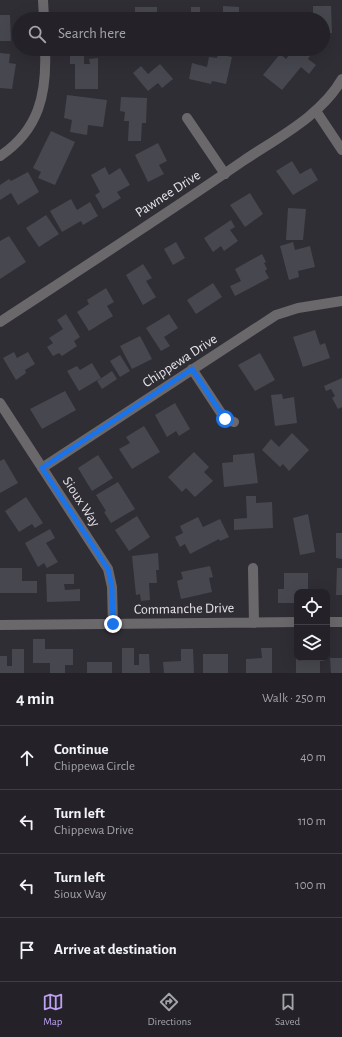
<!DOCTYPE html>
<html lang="en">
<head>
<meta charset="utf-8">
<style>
	:root { --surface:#242228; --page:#302f34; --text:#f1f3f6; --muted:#a3a4a8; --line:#413f45; --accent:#bca0f2 }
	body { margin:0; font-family:"Alegreya Sans",sans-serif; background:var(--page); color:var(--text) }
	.controls { position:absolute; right:12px; bottom:12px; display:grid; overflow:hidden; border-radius:8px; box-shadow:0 4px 16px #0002 }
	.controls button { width:36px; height:36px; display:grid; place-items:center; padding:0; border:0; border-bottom:1px solid var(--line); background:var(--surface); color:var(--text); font:20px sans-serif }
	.stop { position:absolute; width:12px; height:12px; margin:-9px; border:3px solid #1a73e8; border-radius:50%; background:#fff }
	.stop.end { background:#1a73e8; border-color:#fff; box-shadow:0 1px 4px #0008 }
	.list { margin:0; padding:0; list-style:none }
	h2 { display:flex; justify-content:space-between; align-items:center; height:52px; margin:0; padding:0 16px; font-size:17px }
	h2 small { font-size:13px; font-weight:400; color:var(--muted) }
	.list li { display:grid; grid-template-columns:26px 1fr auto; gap:12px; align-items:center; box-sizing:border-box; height:64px; padding:0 16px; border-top:1px solid var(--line) }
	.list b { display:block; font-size:15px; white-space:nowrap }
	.list p { margin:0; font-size:13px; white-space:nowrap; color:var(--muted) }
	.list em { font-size:13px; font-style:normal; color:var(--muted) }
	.icon { flex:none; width:22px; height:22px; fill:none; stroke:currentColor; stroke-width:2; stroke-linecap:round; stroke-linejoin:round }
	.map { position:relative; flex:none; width:342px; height:673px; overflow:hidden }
	.search { position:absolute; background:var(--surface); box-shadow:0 4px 16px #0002; left:12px; right:12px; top:12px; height:44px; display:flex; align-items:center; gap:10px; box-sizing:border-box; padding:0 14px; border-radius:22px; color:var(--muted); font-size:15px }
	.sheet { height:308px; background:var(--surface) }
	nav { display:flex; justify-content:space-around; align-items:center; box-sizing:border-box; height:56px; border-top:1px solid var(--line); background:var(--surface); font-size:11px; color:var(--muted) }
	nav a { display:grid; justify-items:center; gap:2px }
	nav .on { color:var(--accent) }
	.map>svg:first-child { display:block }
</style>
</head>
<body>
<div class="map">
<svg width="342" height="673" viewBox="0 0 342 673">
	<rect width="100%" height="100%" fill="#302e35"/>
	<path fill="#47474f" d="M223,6L239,7V19H211V14H223Z
		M313,6H331L332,33H323V19H295L294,15L313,14Z
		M135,7H157V19H119V13H135Z
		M191,7H200V19H174V17H191Z
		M0,15H10L11,41H0Z
		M283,15V19H258V16Z
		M69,16H93V19H69Z
		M294,49L300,52L305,49L311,54L308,59L316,65L309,74L301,67L282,90L263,75L280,54L286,59Z
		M70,51H84V64H90L89,59L98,58V89H75V64H70Z
		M0,53L10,54L9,63L16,64L12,89L0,88Z
		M218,54L232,57L226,84L212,81L211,84L189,79L192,63L207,67L209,57L217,58Z
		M160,64L173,79L162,88L158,83L148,91L133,73L141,66L148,74Z
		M67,95L107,100L103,127L88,125L87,135L70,132L72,120L64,118Z
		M121,97L147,98L146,123H142L141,141H128L129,121H124L125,112L120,111Z
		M51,131L75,142L55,185L38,178L41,172L33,168Z
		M158,143L167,161L159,165L164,174L148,182L135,155Z
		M292,161L300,174L311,168L318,180L293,195L276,171Z
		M105,167L109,175L120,168L130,185L117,192L121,198L103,209L95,195L100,192L91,175Z
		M28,172L39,192L18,205L11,193L0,200V185L9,179L11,181Z
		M250,193L263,214L245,227L230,205Z
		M71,199L77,210L90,202L98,216L83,225L81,221L62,232L50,211Z
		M288,208L306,209L303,240H286Z
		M46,215L59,234L39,247L26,228Z
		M231,220L235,227L230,230L238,241L224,251L221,246L213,252L204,238Z
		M9,236L26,262L0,279V241Z
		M176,242L185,258L173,265L164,249Z
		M293,242L295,250L310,246L315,267L298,271L299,277L289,280L280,246Z
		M262,254L266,262L264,263L267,269L265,271L269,278L235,296L230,286L241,281L235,269Z
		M143,264L152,278L146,281L156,297L143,305L126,275Z
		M213,283L222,297L196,314L187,300Z
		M106,288L114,302L107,306L113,316L89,331L77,312L89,304L87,300Z
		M66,314L80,337L74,341L77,346L62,356L59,353L53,356L47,347L53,343L49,338L63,329L57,320Z
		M169,314L178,328L164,337L170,346L161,351L146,328Z
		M315,330L320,345L325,343L330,358L303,367L293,337Z
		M140,336L152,359L132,369L120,346Z
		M14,352L17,358L28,352L35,364L25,370L26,373L16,380L3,358Z
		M260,353L275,380L255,391L238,365Z
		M120,355L130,371L120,377L110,361Z
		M92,363L101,378L79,391L67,371L77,366L80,370Z
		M112,371L117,379L102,389L97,381Z
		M342,378V407L338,409L332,398L335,396L331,389L326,391L324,386Z
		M65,391L76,410L42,429L30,409Z
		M282,394L283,399L294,397L297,423L275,426L271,395Z
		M175,403L190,429L179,436L176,431L167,437L155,415Z
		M144,426L160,452L132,469L119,449L130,443L126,437Z
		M292,433L309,450L289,471L283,464L280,467L262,450L271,439L279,447Z
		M194,452L209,467L204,472L213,481L195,497L186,488L182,492L168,477Z
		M254,453L258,483L224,487L222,463L233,462V455Z
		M98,455L113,478L92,491L78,468Z
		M4,459L18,483L0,493V461Z
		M118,482L135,509L111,523L104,512L106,511L96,495Z
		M246,496H256V503L272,502L273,528L234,530V519L247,518Z
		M26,497L43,523L35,528L32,524L19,532L5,511Z
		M308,514L315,552L300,555L293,518Z
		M137,516L150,537L129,551L115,530Z
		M198,517L203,527L220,519L229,537L220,541L219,539L190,554L185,544L180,547L175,537L183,533L180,526Z
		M50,529L55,538L46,543L58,562L47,568L44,563L38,567L25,543Z
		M336,533H342V559L336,558Z
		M158,553L159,570H156L157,583H149L150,600L141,601L140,594L136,595L132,556Z
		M210,566L213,577L209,578L212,592L181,599L177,581L183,579L181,572Z
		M0,568H22V581H37V593H0Z
		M337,568H342V595H336Z
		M284,573H308V592H297V603H278V589H284Z
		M46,574H74V584H64L65,590L80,589V601L47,602Z
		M33,639H45V649H73V665H65V673H50V663H33Z
		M122,648H134V665H139V654H149L150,673H122Z
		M261,648H272V673H246V659L262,658Z
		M12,649H24V673H0V656H7V666H12Z
		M181,649H193L194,673H164L163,662L181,661Z
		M203,654H228V673H203Z
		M296,658H320V673H296Z
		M330,658H342V673H331Z
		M87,662H112V673H87Z"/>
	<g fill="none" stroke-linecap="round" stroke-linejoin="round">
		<path stroke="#6b686b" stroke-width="10" d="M43,0L44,19
			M316,111L342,150
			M187,118L225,174
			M0,156C39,130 47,94 45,49
			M192,369L225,419L234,422
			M0,403L108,569L112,587L113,624
			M42,468L276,315L298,308L342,301
			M253,568L254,623
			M327,622H342
			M0,625L297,622"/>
		<path stroke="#6b686b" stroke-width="10" d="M0,322C81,269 163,216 243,161C277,138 321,116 342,79"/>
	</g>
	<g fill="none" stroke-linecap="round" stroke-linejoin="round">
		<path stroke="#1a73e8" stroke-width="5" d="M113,624L112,587L108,569L42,468L192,369L225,419"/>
	</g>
	<g text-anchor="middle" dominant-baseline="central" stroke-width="3" stroke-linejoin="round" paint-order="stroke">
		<g font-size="14" fill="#e7e5ea" stroke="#302e35">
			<text transform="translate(168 194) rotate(-33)">Pawnee Drive</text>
			<text transform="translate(180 361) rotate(-33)">Chippewa Drive</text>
			<text transform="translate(81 502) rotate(57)">Sioux Way</text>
			<text transform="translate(184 609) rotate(-1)">Commanche Drive</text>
		</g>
	</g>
</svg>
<div class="controls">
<button><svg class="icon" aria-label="locate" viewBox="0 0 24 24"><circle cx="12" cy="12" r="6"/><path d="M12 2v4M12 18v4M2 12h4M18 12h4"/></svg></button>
<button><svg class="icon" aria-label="layers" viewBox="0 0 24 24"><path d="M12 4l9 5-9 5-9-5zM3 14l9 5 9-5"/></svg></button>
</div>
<div class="stop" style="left:225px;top:419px"></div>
<div class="stop end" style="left:113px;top:624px"></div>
<div class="search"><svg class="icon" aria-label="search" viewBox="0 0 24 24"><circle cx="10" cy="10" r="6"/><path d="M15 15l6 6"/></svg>Search here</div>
</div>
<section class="sheet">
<h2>4 min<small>Walk · 250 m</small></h2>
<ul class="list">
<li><svg class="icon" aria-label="ahead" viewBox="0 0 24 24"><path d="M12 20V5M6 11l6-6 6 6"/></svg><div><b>Continue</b><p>Chippewa Circle</p></div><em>40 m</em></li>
<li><svg class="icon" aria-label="left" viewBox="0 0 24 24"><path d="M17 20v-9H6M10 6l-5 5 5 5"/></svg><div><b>Turn left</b><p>Chippewa Drive</p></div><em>110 m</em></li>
<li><svg class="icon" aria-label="left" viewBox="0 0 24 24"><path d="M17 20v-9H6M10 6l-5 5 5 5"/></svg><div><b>Turn left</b><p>Sioux Way</p></div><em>100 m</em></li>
<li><svg class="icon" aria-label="arrive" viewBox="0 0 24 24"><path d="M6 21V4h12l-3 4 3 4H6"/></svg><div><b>Arrive at destination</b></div></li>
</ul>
</section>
<nav>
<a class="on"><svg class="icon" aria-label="map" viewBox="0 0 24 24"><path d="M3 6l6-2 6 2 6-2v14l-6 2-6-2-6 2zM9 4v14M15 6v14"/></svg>Map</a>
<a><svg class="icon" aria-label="directions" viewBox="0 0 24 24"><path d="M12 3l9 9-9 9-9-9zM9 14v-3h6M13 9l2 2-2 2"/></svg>Directions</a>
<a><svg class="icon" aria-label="saved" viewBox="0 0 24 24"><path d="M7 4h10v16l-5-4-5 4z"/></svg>Saved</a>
</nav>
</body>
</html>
